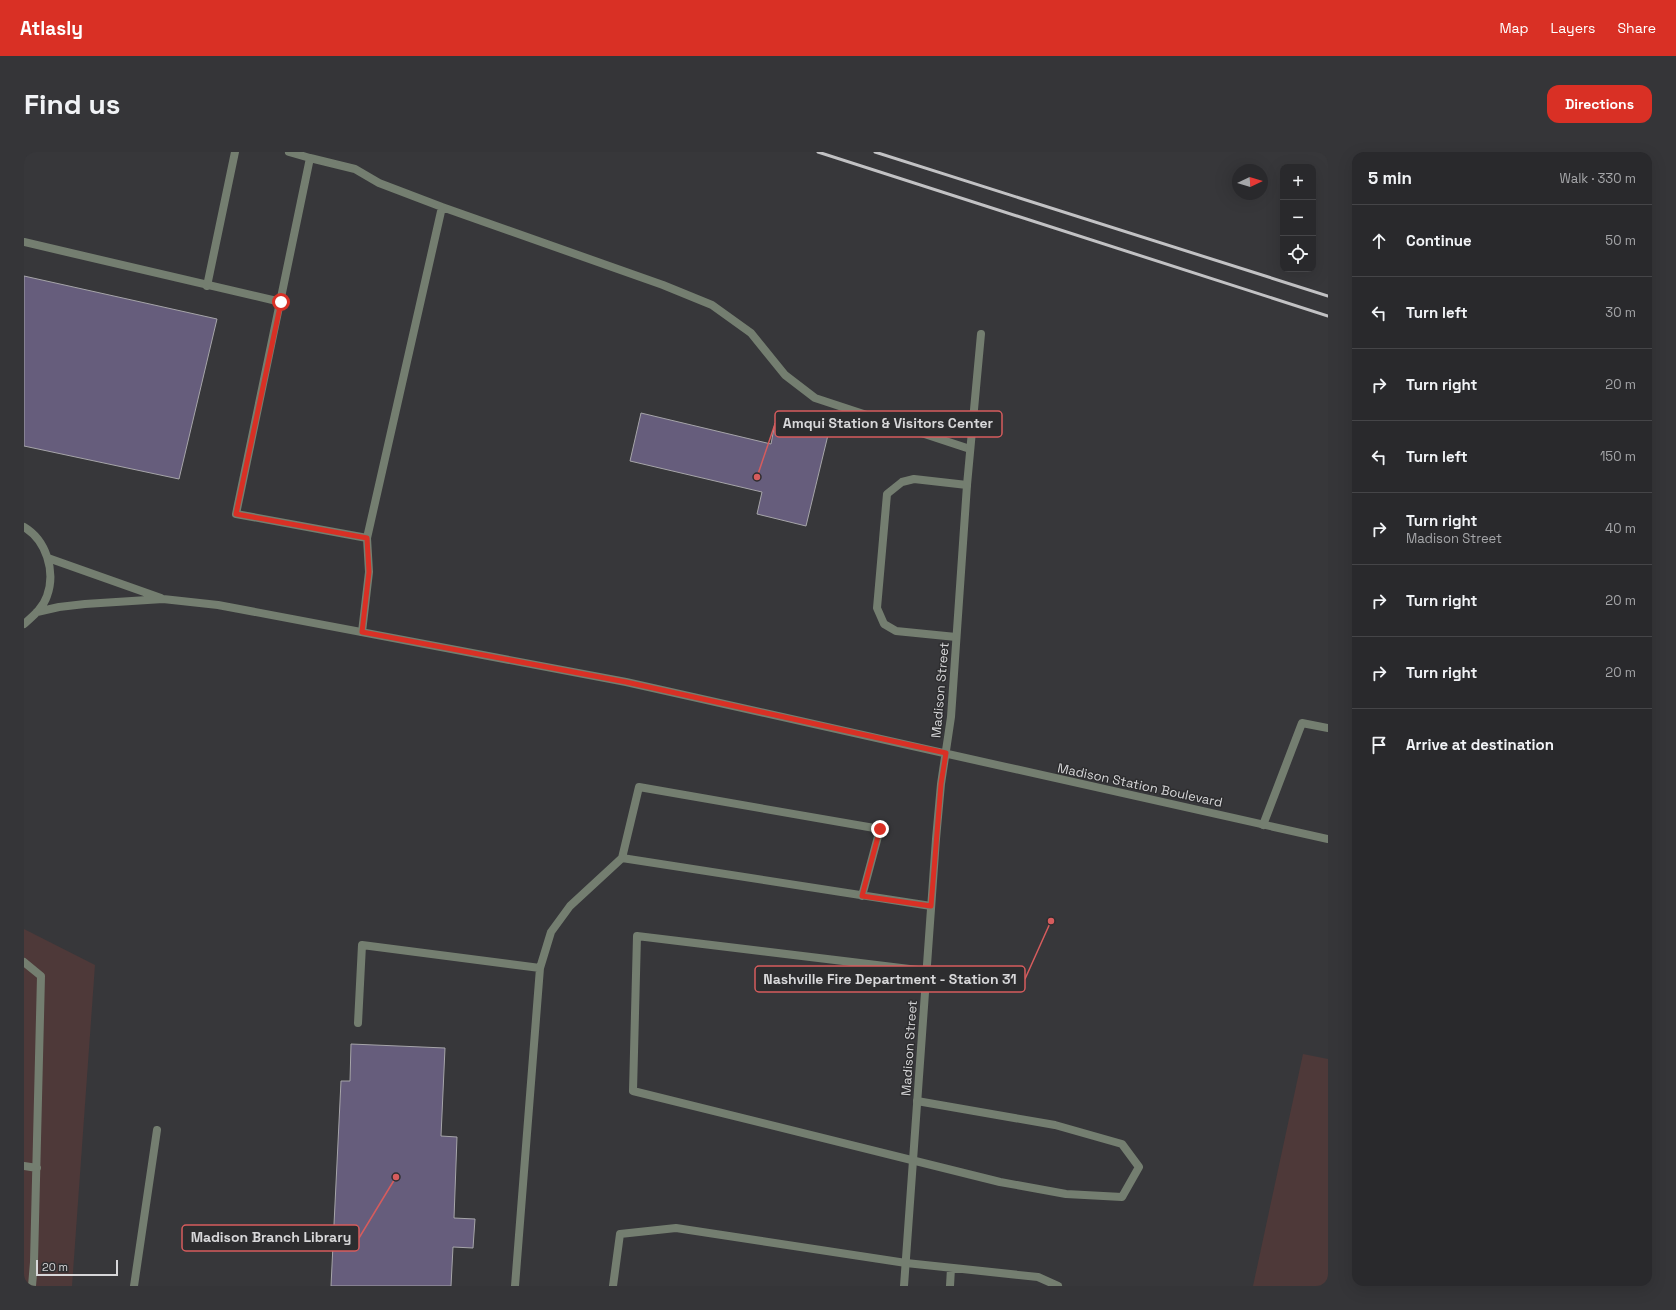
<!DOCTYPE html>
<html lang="en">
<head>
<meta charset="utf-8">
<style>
	:root { --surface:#29292c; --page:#353538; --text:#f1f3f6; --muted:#a5a6a9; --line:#454548; --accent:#d93025 }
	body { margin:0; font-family:"Space Grotesk",sans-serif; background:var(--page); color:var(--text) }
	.controls { position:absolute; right:12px; top:12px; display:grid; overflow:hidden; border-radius:8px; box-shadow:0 4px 16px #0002 }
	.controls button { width:36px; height:36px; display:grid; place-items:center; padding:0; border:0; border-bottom:1px solid var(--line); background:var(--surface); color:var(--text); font:20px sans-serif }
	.compass { position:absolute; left:1208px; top:12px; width:36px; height:36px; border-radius:50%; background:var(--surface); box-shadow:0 4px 16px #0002; rotate:86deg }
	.scale { position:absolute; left:12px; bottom:10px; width:82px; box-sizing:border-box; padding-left:4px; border:2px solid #d7d7d9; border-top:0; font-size:11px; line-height:14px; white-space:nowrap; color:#d7d7d9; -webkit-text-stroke:3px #2d2d2f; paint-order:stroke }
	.stop { position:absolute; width:12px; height:12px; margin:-9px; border:3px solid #d93025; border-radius:50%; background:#fff }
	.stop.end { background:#d93025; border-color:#fff; box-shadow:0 1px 4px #0008 }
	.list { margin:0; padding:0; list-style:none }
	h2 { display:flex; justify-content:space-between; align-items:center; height:52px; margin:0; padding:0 16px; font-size:17px }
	h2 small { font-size:13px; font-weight:400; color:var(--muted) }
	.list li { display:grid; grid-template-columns:26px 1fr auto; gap:12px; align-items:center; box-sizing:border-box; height:72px; padding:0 16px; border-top:1px solid var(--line) }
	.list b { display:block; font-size:15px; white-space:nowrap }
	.list p { margin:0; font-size:13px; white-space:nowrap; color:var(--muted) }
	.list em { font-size:13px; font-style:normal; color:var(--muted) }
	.icon { flex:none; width:22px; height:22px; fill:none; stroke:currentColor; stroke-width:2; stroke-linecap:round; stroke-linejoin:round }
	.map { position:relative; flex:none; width:1304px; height:1134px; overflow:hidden; border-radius:12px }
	header { display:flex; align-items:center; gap:24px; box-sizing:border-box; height:56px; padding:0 20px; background:var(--accent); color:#fff }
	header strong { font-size:19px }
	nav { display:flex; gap:22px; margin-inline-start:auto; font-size:14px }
	.intro { display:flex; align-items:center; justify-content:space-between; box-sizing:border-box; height:96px; padding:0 24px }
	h1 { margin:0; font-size:28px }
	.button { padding:10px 18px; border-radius:12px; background:var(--accent); color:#fff; font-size:14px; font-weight:700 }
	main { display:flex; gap:24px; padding:0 24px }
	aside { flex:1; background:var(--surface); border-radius:12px; box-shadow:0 4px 16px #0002 }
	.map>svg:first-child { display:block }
</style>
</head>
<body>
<header>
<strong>Atlasly</strong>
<nav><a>Map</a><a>Layers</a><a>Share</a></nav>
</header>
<div class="intro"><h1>Find us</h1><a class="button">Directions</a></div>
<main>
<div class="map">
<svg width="1304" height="1134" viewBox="0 0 1304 1134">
	<rect width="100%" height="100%" fill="#37373a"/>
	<path fill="#4e3939" d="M0,777L71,813L48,1134H0Z
		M1279,902L1304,907V1134H1229Z"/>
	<path fill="#665d7c" stroke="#a6a5a9" d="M0,124L193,167L155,327L0,294Z
		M617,261L747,292L751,271L804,283L782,374L733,362L738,340L606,309Z
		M327,892L421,896L417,984L433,985L430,1066L451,1067L449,1096L429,1095L427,1134H307L317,929H326Z"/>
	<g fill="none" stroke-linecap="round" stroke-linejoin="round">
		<path stroke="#747e70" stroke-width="8" d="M265,0L286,6L212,362L343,386L345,420L338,480
			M286,6L331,17L355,31L418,55L343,386
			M418,55L639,133L688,153L727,181L761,223L791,246L946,297
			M0,90L257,150
			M183,134L211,0
			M932,485L872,479L860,472L853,456L863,342L878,330L890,327L943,333
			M1239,673L1278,571L1304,576
			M598,706L907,754
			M0,810L17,824L10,1110L8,1134
			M334,871L338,793L516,816
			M893,949L1031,973L1098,992L1115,1015L1098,1045L1042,1042L976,1030L609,939L613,784L902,819
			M0,1014L13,1016
			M110,1134L133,978
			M491,1134L516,816L527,780L546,754L598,706L615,635L856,677L838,744
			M589,1134L596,1082L652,1076L882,1111L1014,1125L1034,1134
			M926,1134L927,1116"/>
		<path stroke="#747e70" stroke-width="8" d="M0,375C22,388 32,419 23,444C19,456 9,464 0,472
			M24,406L137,446
			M13,460L35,455L61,452L139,447L194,453L602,530L1304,687
			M880,1134L912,687L917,632L927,565L943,333L957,182"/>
		<path stroke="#c2c2c4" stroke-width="3" d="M794,0L1304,164
			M851,0L1304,144"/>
	</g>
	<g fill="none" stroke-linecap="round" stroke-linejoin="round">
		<path stroke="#d93025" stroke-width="5" d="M257,150L212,362L343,386L345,420L338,480L602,530L922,601L917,632L907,754L838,744L856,677"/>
	</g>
	<g text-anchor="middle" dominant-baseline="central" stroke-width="3" stroke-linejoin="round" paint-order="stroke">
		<g font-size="13" fill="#d7d7d9" stroke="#2d2d2f">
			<text transform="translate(916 538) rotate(-85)">Madison Street</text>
			<text transform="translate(1116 633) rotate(12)">Madison Station Boulevard</text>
			<text transform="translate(885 896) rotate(-86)">Madison Street</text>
		</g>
	</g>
	<path fill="none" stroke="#d65c5d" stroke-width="1.5" d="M733 325L751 272M1027 769L1001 827M372 1025L335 1086"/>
	<g fill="#d65c5d" stroke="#2d2d2f" stroke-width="1.5">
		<circle cx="733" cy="325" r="4"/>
		<circle cx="1027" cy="769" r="4"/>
		<circle cx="372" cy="1025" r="4"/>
	</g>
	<g fill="#2d2d2f" stroke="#d65c5d" stroke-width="1.5">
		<rect x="751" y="259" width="227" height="26" rx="4"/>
		<rect x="731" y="814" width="270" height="26" rx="4"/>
		<rect x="158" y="1073" width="177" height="26" rx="4"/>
	</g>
	<g font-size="14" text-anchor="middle" font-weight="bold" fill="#d7d7d9">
		<text x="864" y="276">Amqui Station &amp; Visitors Center</text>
		<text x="866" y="832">Nashville Fire Department - Station 31</text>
		<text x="247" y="1090">Madison Branch Library</text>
	</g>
</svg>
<div class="controls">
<button>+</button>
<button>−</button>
<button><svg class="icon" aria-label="locate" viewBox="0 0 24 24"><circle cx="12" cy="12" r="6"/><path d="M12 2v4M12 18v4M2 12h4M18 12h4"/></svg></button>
</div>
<svg class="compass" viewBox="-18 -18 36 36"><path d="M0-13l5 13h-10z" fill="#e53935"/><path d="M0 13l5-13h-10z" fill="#a5a6a9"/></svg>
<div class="scale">20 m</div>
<div class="stop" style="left:257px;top:150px"></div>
<div class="stop end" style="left:856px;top:677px"></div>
</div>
<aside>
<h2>5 min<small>Walk · 330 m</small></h2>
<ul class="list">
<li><svg class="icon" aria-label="ahead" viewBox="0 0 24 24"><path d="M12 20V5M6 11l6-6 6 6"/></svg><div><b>Continue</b></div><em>50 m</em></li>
<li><svg class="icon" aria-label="left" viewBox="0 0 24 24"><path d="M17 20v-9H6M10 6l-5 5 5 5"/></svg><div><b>Turn left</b></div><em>30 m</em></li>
<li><svg class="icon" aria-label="right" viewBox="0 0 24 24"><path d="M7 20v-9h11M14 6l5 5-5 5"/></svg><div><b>Turn right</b></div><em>20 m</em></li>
<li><svg class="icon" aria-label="left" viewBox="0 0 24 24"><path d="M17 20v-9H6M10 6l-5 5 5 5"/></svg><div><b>Turn left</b></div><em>150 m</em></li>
<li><svg class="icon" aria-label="right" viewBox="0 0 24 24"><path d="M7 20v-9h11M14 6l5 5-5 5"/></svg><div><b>Turn right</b><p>Madison Street</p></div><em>40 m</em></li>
<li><svg class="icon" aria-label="right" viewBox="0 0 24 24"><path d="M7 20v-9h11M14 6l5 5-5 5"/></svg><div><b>Turn right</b></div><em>20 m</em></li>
<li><svg class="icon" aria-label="right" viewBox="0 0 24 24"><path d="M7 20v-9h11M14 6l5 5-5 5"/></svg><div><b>Turn right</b></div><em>20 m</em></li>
<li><svg class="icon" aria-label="arrive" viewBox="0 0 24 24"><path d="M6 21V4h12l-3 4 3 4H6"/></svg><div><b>Arrive at destination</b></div></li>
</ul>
</aside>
</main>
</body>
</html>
